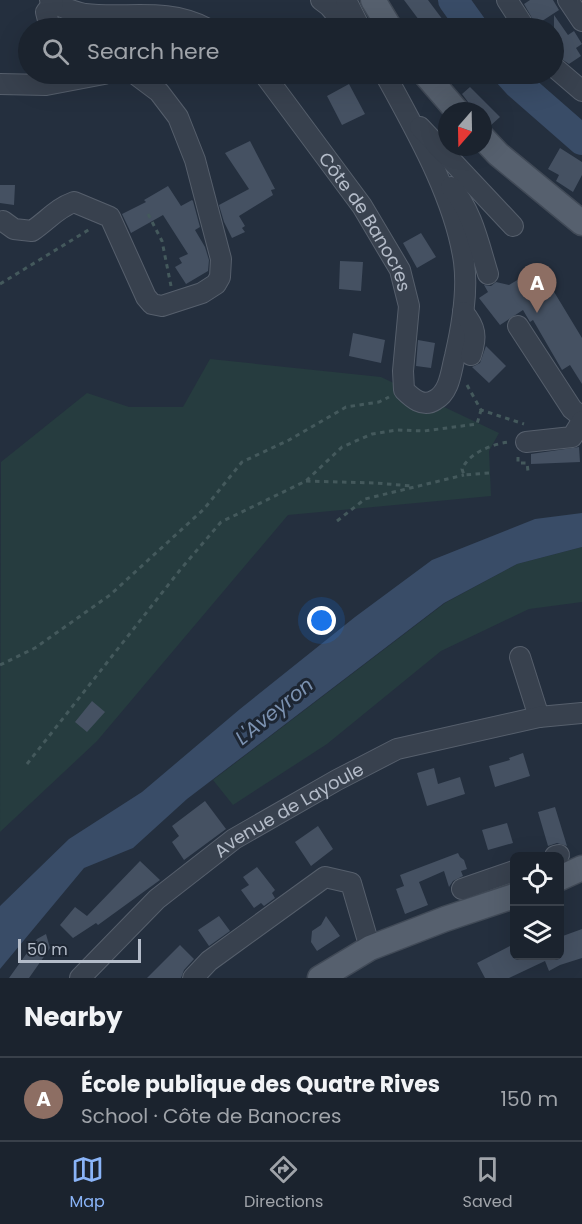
<!DOCTYPE html>
<html lang="en">
<head>
<meta charset="utf-8">
<style>
	:root { --surface:#1b232e; --page:#242b36; --text:#f1f3f6; --muted:#a0a4aa; --line:#39404a; --accent:#8ab4f8 }
	body { margin:0; font-family:Poppins,sans-serif; background:var(--page); color:var(--text) }
	.controls { position:absolute; right:18px; bottom:18px; display:grid; overflow:hidden; border-radius:9px; box-shadow:0 6px 24px #0002 }
	.controls button { width:54px; height:54px; display:grid; place-items:center; padding:0; border:0; border-bottom:2px solid var(--line); background:var(--surface); color:var(--text); font:30px sans-serif }
	.compass { position:absolute; left:438px; top:102px; width:54px; height:54px; border-radius:50%; background:var(--surface); box-shadow:0 6px 24px #0002; rotate:200deg }
	.scale { position:absolute; left:18px; bottom:15px; width:123px; box-sizing:border-box; padding-left:6px; border:3px solid #b4bcc9; border-top:0; font-size:16px; line-height:21px; white-space:nowrap; color:#b4bcc9; -webkit-text-stroke:4px #1d2633; paint-order:stroke }
	.you { position:absolute; left:322px; top:621px; width:21px; height:21px; margin:-15px; border:4px solid #fff; border-radius:50%; background:#1a73e8; box-shadow:0 0 0 9px #1a73e833 }
	.badge { display:grid; place-items:center; width:39px; height:39px; border-radius:50%; background:var(--accent); color:#fff; font-size:20px; font-weight:700 }
	.pin { position:absolute; translate:-50% -50px; filter:drop-shadow(0 2px 3px #0008) }
	.pin::after { content:''; position:absolute; top:32px; width:21px; height:18px; background:inherit; clip-path:polygon(0 0,100% 0,50% 100%) }
	.list { margin:0; padding:0; list-style:none }
	h2 { display:flex; justify-content:space-between; align-items:center; height:78px; margin:0; padding:0 24px; font-size:26px }
	h2 small { font-size:20px; font-weight:400; color:var(--muted) }
	.list li { display:grid; grid-template-columns:39px 1fr auto; gap:18px; align-items:center; box-sizing:border-box; height:84px; padding:0 24px; border-top:2px solid var(--line) }
	.list b { display:block; font-size:22px; white-space:nowrap }
	.list p { margin:0; font-size:20px; white-space:nowrap; color:var(--muted) }
	.list em { font-size:20px; font-style:normal; color:var(--muted) }
	.icon { flex:none; width:33px; height:33px; fill:none; stroke:currentColor; stroke-width:2; stroke-linecap:round; stroke-linejoin:round }
	.map { position:relative; flex:none; width:582px; height:978px; overflow:hidden }
	.search { position:absolute; background:var(--surface); box-shadow:0 6px 24px #0002; left:18px; right:18px; top:18px; height:66px; display:flex; align-items:center; gap:15px; box-sizing:border-box; padding:0 21px; border-radius:33px; color:var(--muted); font-size:22px }
	.sheet { height:162px; background:var(--surface) }
	nav { display:flex; justify-content:space-around; align-items:center; box-sizing:border-box; height:84px; border-top:2px solid var(--line); background:var(--surface); font-size:16px; color:var(--muted) }
	nav a { display:grid; justify-items:center; gap:3px }
	nav .on { color:var(--accent) }
	.map>svg:first-child { display:block }
</style>
</head>
<body>
<div class="map">
<svg width="582" height="978" viewBox="0 0 582 978">
	<rect width="100%" height="100%" fill="#242f3e"/>
	<path fill="#263c3f" d="M210,359L381,377L499,433L489,451L491,496L288,515L97,741L0,832L1,462L87,393L129,407H183Z
		M582,547V602L529,609L441,651L327,744L233,805L213,780L445,603L517,564Z"/>
	<path fill="#394c67" d="M582,513V547L517,564L444,603L187,799L133,848L84,868L0,969V906L69,839L142,792L240,709L355,617L432,560L535,519Z"/>
	<g fill="none" stroke-linecap="round" stroke-linejoin="round">
		<path stroke="#394c67" stroke-width="30" d="M453,0L473,28
			M509,74L518,84L582,140"/>
	</g>
	<path fill="#455162" d="M404,0H428L449,28H425Z
		M530,0H553L559,10L536,25L524,4Z
		M554,15L568,35L574,31L582,44L576,48L581,56L569,64L557,56L554,50Z
		M349,84L365,114L342,125L327,96Z
		M470,87L500,117L490,126L483,124V111H471L468,102L462,94Z
		M250,141L275,189L271,190L273,195L239,216L245,226L242,228L245,232L232,238L224,222L219,205L249,189L225,153Z
		M560,148L582,162V175L573,192L556,181L559,175L548,169Z
		M0,185H15L14,205L0,203Z
		M168,186L181,206L192,200L193,201L200,227L195,230L205,247L209,260L208,271L186,284L175,267L182,263L179,258L188,254L163,215L131,233L122,214L146,202L144,200Z
		M421,233L436,257L417,268L403,243Z
		M340,261L363,262L361,291L339,289Z
		M539,267L582,338V384L570,365L562,370L533,320L530,322L523,310L500,325L479,298L488,292L484,285L491,286L496,282L509,285Z
		M353,333L385,340L381,363L349,356Z
		M418,340L435,343L431,368L416,366Z
		M486,346L506,366L489,383L472,367L480,363Z
		M579,447L580,462L531,464V454Z
		M92,701L105,712L87,732L75,722Z
		M523,753L530,776L495,787L489,766L510,760L509,758Z
		M434,768L438,784L460,777L465,794L427,806L417,773Z
		M205,801L226,829L184,860L172,842L179,836L172,826Z
		M555,807L567,846L557,843L548,846L538,812Z
		M507,823L513,843L488,850L482,830Z
		M318,826L333,849L311,866L295,842Z
		M458,853L460,857L464,860L467,869L461,871L463,876L453,881L449,887L444,871L419,882L428,905L405,914L396,889L404,886L400,875Z
		M140,861L160,880L98,925L96,923L73,938L60,925L75,907L87,916Z
		M257,867L275,890L272,893L275,898L264,906L261,903L254,908L241,890L249,885L243,877Z
		M219,916L230,931L209,946L198,930Z
		M326,916L340,936L317,951L311,942L312,931L321,925Z
		M582,929V958L560,965L549,971L545,961L509,978H485L477,963L514,944V956H560V937Z
		M46,934L50,948L29,978H9L37,939Z
		M180,945L194,959L184,970L181,978H147Z"/>
	<g fill="none" stroke-linecap="round" stroke-linejoin="round">
		<defs>
			<g id="minor">
				<path d="M50,0L53,4C63,7 74,12 85,14C127,19 166,7 206,28"/>
				<path d="M321,0L329,6L348,28"/>
				<path d="M346,0L360,28"/>
				<path d="M507,0L525,28"/>
				<path d="M568,0L582,21"/>
				<path d="M53,4L46,12L49,24L53,28"/>
				<path d="M554,67L582,91"/>
				<path id="s1" d="M264,74L362,206L400,270L409,306L403,371L404,390C412,398 423,408 435,400C450,392 451,371 455,356C462,326 468,293 464,262C455,198 415,129 385,74"/>
				<path d="M0,84L46,85L104,74"/>
				<path d="M420,127L513,226"/>
				<path d="M451,187C472,210 479,245 488,274"/>
				<path d="M3,221L14,229L32,231C47,221 57,208 74,202L110,217L146,297L152,304L162,306L202,293L216,284L220,277L221,259L195,160L178,117L159,92L135,74"/>
				<path d="M463,312C476,327 477,337 471,355"/>
				<path d="M518,326L572,409L582,417"/>
				<path d="M526,442L572,437L582,421"/>
				<path d="M520,657L539,717"/>
				<path d="M555,856L559,855"/>
				<path d="M462,889L514,871"/>
				<path id="s2" d="M80,978L157,899L234,839L337,780L397,749L539,717L582,713"/>
				<path d="M193,978L209,961L325,877L351,883L370,948"/>
			</g>
			<path id="major" d="M373,0L390,28
				M425,74L457,111
				M483,138L498,154L582,223
				M560,878L582,868
				M320,978L370,948L445,919L514,896"/>
		</defs>
		<use href="#minor" stroke="#565f6c" stroke-width="22"/>
		<use href="#major" stroke="#414a57" stroke-width="27"/>
		<path stroke="#44595c" stroke-width="3" stroke-dasharray="4.5 4.5" stroke-linecap="butt" d="M148,214L162,241L171,286
			M0,284L90,229
			M467,385L481,410L524,424
			M518,457V463H527L528,471
			M489,473L464,475L462,469C469,453 492,444 509,442
			M306,481L375,483L412,486
			M337,521L365,499L464,475
			M0,665L35,648L110,595L204,509L242,462L289,440L346,407L379,402L389,397
			M27,764L180,570L221,522L306,481L342,447L372,434L397,430L424,431L477,424L481,410"/>
		<use href="#minor" stroke="#38414e" stroke-width="20"/>
		<use href="#major" stroke="#56606e" stroke-width="24"/>
	</g>
	<g text-anchor="middle" dominant-baseline="central" stroke-width="6" stroke-linejoin="round" paint-order="stroke">
		<g font-size="18" fill="#b4bcc9" stroke="#1d2633">
			<text stroke="none"><textPath href="#s1" startOffset="180">Côte de Banocres</textPath></text>
			<text stroke="none"><textPath href="#s2" startOffset="270">Avenue de Layoule</textPath></text>
		</g>
		<g font-size="20" font-style="italic" fill="#7c92b1" stroke="#1d2633">
			<text transform="translate(274 711) rotate(-39)">L'Aveyron</text>
		</g>
	</g>
</svg>
<div class="controls">
<button><svg class="icon" aria-label="locate" viewBox="0 0 24 24"><circle cx="12" cy="12" r="6"/><path d="M12 2v4M12 18v4M2 12h4M18 12h4"/></svg></button>
<button><svg class="icon" aria-label="layers" viewBox="0 0 24 24"><path d="M12 4l9 5-9 5-9-5zM3 14l9 5 9-5"/></svg></button>
</div>
<svg class="compass" viewBox="-18 -18 36 36"><path d="M0-13l5 13h-10z" fill="#e53935"/><path d="M0 13l5-13h-10z" fill="#a0a4aa"/></svg>
<div class="scale">50 m</div>
<div class="you"></div>
<div class="pin badge" style="left:537px;top:313px;background:#8d6e63">A</div>
<div class="search"><svg class="icon" aria-label="search" viewBox="0 0 24 24"><circle cx="10" cy="10" r="6"/><path d="M15 15l6 6"/></svg>Search here</div>
</div>
<section class="sheet">
<h2>Nearby<small></small></h2>
<ul class="list">
<li><span class="badge" style="background:#8d6e63">A</span><div><b>École publique des Quatre Rives</b><p>School · Côte de Banocres</p></div><em>150 m</em></li>
</ul>
</section>
<nav>
<a class="on"><svg class="icon" aria-label="map" viewBox="0 0 24 24"><path d="M3 6l6-2 6 2 6-2v14l-6 2-6-2-6 2zM9 4v14M15 6v14"/></svg>Map</a>
<a><svg class="icon" aria-label="directions" viewBox="0 0 24 24"><path d="M12 3l9 9-9 9-9-9zM9 14v-3h6M13 9l2 2-2 2"/></svg>Directions</a>
<a><svg class="icon" aria-label="saved" viewBox="0 0 24 24"><path d="M7 4h10v16l-5-4-5 4z"/></svg>Saved</a>
</nav>
</body>
</html>
